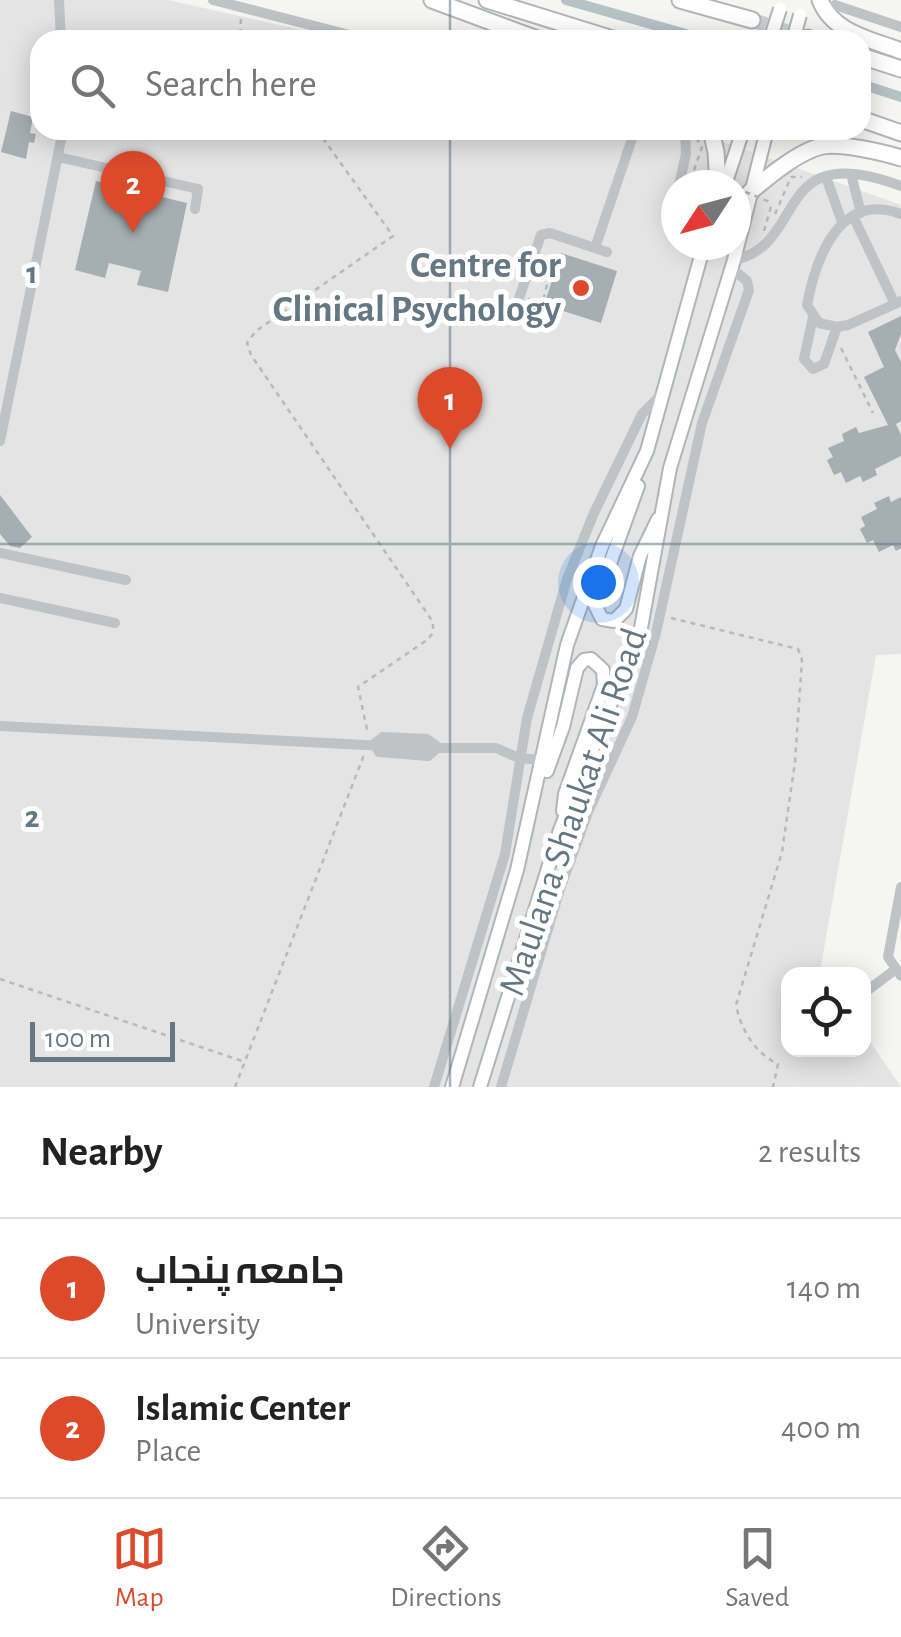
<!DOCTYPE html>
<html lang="en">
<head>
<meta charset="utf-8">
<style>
	:root { --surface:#fff; --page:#f2f2f2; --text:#222; --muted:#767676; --line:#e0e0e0; --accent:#dc492b }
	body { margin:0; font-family:"Alegreya Sans",Cairo,sans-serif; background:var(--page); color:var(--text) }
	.controls { position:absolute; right:30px; bottom:30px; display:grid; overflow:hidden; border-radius:20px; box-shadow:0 5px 25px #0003 }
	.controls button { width:90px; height:90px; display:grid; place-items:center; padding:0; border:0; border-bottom:2px solid var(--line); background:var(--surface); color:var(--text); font:50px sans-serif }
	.compass { position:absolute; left:661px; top:170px; width:90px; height:90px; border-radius:50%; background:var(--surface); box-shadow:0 5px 25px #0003; rotate:234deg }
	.scale { position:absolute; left:30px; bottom:25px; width:145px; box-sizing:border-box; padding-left:10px; border:5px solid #657782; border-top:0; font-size:28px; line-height:35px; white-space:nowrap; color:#657782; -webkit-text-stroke:8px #fff; paint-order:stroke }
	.you { position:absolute; left:598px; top:582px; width:35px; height:35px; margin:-25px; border:8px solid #fff; border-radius:50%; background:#1a73e8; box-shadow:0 0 0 15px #1a73e833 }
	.badge { display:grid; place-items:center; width:65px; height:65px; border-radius:50%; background:var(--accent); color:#fff; font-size:32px; font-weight:700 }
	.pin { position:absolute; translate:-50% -82px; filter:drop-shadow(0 2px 5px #0008) }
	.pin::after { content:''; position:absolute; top:52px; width:35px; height:30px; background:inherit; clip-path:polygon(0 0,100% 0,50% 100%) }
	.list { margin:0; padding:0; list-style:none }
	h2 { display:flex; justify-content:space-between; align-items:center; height:130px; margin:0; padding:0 40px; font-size:42px }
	h2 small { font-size:32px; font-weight:400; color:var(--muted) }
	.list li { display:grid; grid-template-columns:65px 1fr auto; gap:30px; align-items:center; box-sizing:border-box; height:140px; padding:0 40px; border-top:2px solid var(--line) }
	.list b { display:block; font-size:38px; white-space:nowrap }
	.list p { margin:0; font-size:32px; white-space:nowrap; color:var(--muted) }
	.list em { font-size:32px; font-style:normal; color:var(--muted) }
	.icon { flex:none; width:55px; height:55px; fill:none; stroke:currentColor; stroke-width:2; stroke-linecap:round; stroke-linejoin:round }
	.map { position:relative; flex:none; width:901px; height:1087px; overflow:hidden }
	.search { position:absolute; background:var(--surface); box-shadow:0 5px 25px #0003; left:30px; right:30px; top:30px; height:110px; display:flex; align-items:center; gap:25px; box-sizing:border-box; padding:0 35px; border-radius:30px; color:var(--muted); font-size:38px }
	.sheet { height:410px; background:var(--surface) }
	nav { display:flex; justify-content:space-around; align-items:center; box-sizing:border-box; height:140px; border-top:2px solid var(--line); background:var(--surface); font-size:28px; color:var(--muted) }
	nav a { display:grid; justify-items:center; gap:5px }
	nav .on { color:var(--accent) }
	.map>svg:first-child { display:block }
</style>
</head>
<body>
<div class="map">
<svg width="901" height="1087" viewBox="0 0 901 1087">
	<rect width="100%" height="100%" fill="#f5f5f2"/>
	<path fill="#e3e4e3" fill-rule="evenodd" d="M0,0H168L347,40H40V130H689L901,205V654L876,655L820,971L823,974H788V1050H864V1033L901,1087H0ZM676,185H736V245H676Z"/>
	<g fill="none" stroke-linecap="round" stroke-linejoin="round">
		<path stroke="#b5c2c6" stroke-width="10" d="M566,0L707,40
			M861,84L901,97"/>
	</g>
	<path fill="#a5aeb3" d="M11,111L33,117L30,133L36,134L34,143L29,142L26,159L1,152Z
		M96,181L187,203L168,292L137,285L141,271L109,263L105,278L75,270Z
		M561,253L617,271L601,323L544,305Z
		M901,316V334L895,350L901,362V421L896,424L901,435V456L875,469L877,475L863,482L860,476L846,483L841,472L834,475L827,460L833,457L828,448L844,441L842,434L856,427L859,433L888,425L864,377L884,367L868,332Z
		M0,495L32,537L20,548L10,546L0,534Z
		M889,496L891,502L901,497V548L896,551L893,545L879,552L873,540L867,543L860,529L865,526L861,517L877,509L874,503Z"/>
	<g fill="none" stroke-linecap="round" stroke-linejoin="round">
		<path stroke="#cacfd0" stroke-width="15" stroke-dasharray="15 8" stroke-linecap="butt" d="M752,20L805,38"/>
		<defs>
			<path id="major" d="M725,185L743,130
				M638,486L595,605L602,619L614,621L626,609L640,556L658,519
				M547,771L563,727L577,668L584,660L591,659L603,670L604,685L565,794L563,811
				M452,1087L517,870L567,645L602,546L647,451L704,245
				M480,1087L560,830L641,628L670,468L734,260L767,130"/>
			<path id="highway" d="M432,0L540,40
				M487,0L616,40
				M680,0L752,20
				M820,0C833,33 870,39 901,51
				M808,38L813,40
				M861,56L901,69
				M861,119L901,133
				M711,130L716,152L718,185
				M750,192C768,177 800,150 823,146C842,143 882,152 901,158"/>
		</defs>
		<use href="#major" stroke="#b0b5b9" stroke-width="16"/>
		<use href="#highway" stroke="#b2b6b9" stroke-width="19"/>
		<path stroke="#b7babc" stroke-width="2.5" stroke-dasharray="5 5" stroke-linecap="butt" d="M241,19L240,35L245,40
			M317,130L393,236L256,331L247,343L251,355L433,622V633L427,640L358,687L368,734
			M694,170L702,147L695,136
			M690,184L695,172
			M775,214L791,177H802
			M764,231L772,203
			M528,299L542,304L548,281
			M841,348L873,413
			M671,618L798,649L802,660L795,762L782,852L736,1005C741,1030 755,1053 778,1064L773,1087
			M0,979L245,1062
			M235,1087L364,755"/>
		<path stroke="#bfc3c6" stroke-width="10" d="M59,0L61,40
			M213,0L369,40
			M826,12L835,5L901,27
			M58,157L198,189L195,209
			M851,174L861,213
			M826,177L842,222
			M679,185L686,154L685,130
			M676,200V212
			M853,216L895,304L901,301
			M607,252L595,248L635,130
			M734,260C809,245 770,137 901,186
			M895,304L848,325L837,327L819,323L807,305C816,257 840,191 901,214
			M516,307L541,235L550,233L595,248
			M813,317L804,359L813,369L824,364L837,327
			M0,441L63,130
			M0,553L126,580
			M0,598L115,623
			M0,726L424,748H496L519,758L543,760
			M383,737L427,739L438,747L428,756L379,752L374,744Z
			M901,887L888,957L901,976
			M864,993L896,969
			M434,1087L505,854L527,718L567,579L594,513L642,414L661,395
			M501,1087L559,892L588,812L632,717L656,633L702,423L749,290L747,281L731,268"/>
		<use href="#major" stroke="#fff" stroke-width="12"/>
		<use href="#highway" stroke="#fff" stroke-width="15"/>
		<defs>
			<path id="major-bridge" d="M770,40L780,9
				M793,40L800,15"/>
		</defs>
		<use href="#major-bridge" stroke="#b0b5b9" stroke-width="16" stroke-linecap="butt"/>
		<path stroke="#b7babc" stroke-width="2.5" stroke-dasharray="5 5" stroke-linecap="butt" d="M695,172L728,185
			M736,188L772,203"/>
		<use href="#major-bridge" stroke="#fff" stroke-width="12"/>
	</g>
	<path fill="none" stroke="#657782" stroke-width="2.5" stroke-opacity="0.55" d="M450,0V40M450,130V1087M0,544H901"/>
	<circle fill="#dc492b" stroke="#fff" stroke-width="4" cx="581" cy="288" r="10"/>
	<g text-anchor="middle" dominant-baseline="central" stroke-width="10" stroke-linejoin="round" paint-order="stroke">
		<g font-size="38" font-weight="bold" fill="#657782" stroke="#fff" text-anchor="end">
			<text x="561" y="266">Centre for<tspan x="561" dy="44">Clinical Psychology</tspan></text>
		</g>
		<g font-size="38" fill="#657782" stroke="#fff">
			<text transform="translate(574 812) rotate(-71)">Maulana Shaukat Ali Road</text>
		</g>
	</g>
	<g font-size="32" text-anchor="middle" font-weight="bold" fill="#657782" stroke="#fff" stroke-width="10" stroke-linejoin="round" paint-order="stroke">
		<text x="32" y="283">1</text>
		<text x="32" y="827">2</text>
	</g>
</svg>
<div class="controls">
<button><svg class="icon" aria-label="locate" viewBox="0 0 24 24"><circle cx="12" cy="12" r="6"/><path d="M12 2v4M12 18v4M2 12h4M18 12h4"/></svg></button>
</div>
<svg class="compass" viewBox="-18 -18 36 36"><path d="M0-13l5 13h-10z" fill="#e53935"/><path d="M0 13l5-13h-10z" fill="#767676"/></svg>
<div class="scale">100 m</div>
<div class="you"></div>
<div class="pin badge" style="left:450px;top:449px">1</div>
<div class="pin badge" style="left:133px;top:233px">2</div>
<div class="search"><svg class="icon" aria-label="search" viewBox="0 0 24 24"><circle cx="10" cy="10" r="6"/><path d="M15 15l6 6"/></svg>Search here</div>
</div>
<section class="sheet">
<h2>Nearby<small>2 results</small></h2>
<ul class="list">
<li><span class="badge">1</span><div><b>جامعہ پنجاب</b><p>University</p></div><em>140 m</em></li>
<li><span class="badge">2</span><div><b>Islamic Center</b><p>Place</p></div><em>400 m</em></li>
</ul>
</section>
<nav>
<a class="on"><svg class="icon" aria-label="map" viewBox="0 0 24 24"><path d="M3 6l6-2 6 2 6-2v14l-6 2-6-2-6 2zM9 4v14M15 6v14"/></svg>Map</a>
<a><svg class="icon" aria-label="directions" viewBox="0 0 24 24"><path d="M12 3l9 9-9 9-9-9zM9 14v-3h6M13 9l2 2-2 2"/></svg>Directions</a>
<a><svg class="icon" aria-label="saved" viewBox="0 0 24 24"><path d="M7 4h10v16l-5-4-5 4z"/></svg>Saved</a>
</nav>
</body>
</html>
